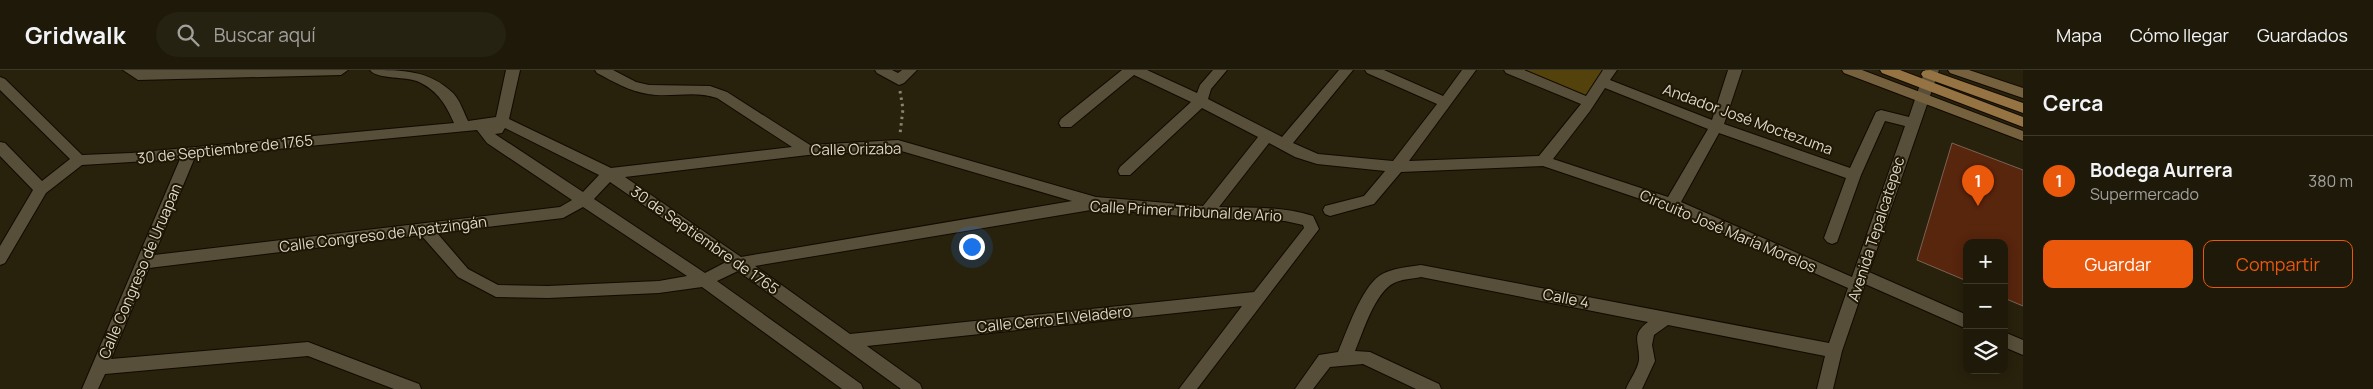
<!DOCTYPE html>
<html lang="es">
<head>
<meta charset="utf-8">
<style>
	:root { --surface:#1e1909; --page:#262212; --text:#f1f3f6; --muted:#a1a09c; --line:#3c382a; --accent:#ea580c }
	body { margin:0; font-family:Manrope,sans-serif; background:var(--page); color:var(--text) }
	.controls { position:absolute; right:15px; bottom:15px; display:grid; overflow:hidden; border-radius:10px; box-shadow:0 2px 12px #0003 }
	.controls button { width:45px; height:45px; display:grid; place-items:center; padding:0; border:0; border-bottom:1px solid var(--line); background:var(--surface); color:var(--text); font:25px sans-serif }
	.you { position:absolute; left:971px; top:176px; width:18px; height:18px; margin:-12px; border:4px solid #fff; border-radius:50%; background:#1a73e8; box-shadow:0 0 0 8px #1a73e833 }
	.badge { display:grid; place-items:center; width:32px; height:32px; border-radius:50%; background:var(--accent); color:#fff; font-size:16px; font-weight:700 }
	.pin { position:absolute; translate:-50% -41px; filter:drop-shadow(0 1px 2px #0008) }
	.pin::after { content:''; position:absolute; top:26px; width:18px; height:15px; background:inherit; clip-path:polygon(0 0,100% 0,50% 100%) }
	.list { margin:0; padding:0; list-style:none }
	h2 { display:flex; justify-content:space-between; align-items:center; height:65px; margin:0; padding:0 20px; font-size:21px }
	h2 small { font-size:16px; font-weight:400; color:var(--muted) }
	.list li { display:grid; grid-template-columns:32px 1fr auto; gap:15px; align-items:center; box-sizing:border-box; height:90px; padding:0 20px; border-top:1px solid var(--line) }
	.list b { display:block; font-size:19px; white-space:nowrap }
	.list p { margin:0; font-size:16px; white-space:nowrap; color:var(--muted) }
	.list em { font-size:16px; font-style:normal; color:var(--muted) }
	.actions { display:flex; gap:10px; padding:15px 20px }
	.actions a { flex:1; padding:11px 0; border:1px solid var(--accent); border-radius:10px; text-align:center; font-size:18px; color:var(--accent) }
	.actions .main { background:var(--accent); color:#fff }
	.icon { flex:none; width:28px; height:28px; fill:none; stroke:currentColor; stroke-width:2; stroke-linecap:round; stroke-linejoin:round }
	.map { position:relative; flex:none; width:2023px; height:319px; overflow:hidden }
	header { display:flex; align-items:center; gap:30px; box-sizing:border-box; height:70px; padding:0 25px; background:var(--surface); border-bottom:1px solid var(--line) }
	header strong { font-size:24px }
	nav { display:flex; gap:28px; margin-inline-start:auto; font-size:18px }
	.search { width:350px; height:45px; background:var(--page); display:flex; align-items:center; gap:12px; box-sizing:border-box; padding:0 18px; border-radius:28px; color:var(--muted); font-size:19px }
	main { display:flex }
	aside { flex:1; background:var(--surface) }
	.map>svg:first-child { display:block }
</style>
</head>
<body>
<header>
<strong>Gridwalk</strong>
<div class="search"><svg class="icon" aria-label="search" viewBox="0 0 24 24"><circle cx="10" cy="10" r="6"/><path d="M15 15l6 6"/></svg>Buscar aquí</div>
<nav><a>Mapa</a><a>Cómo llegar</a><a>Guardados</a></nav>
</header>
<main>
<div class="map">
<svg width="2023" height="319" viewBox="0 0 2023 319">
	<rect width="100%" height="100%" fill="#28210c"/>
	<path fill="#54420d" d="M1514,0H1607L1588,30Z"/>
	<path fill="#58250d" stroke="#7b6258" d="M1952,73L2023,100V236L2004,228V173H1967V211L1917,190Z"/>
	<g fill="none" stroke-linecap="round" stroke-linejoin="round">
		<defs>
			<path id="street" d="M123,0H348L341,5L138,10Z
				M370,0C403,0 429,0 453,23C460,30 464,43 468,51L496,47L506,0H520L509,49L611,98L792,77L717,28C694,20 671,28 648,24C629,21 614,12 597,3L595,0H613L636,12L649,15L710,16L727,22L810,75L898,70L1096,127L1203,136L1258,67L1202,38L1130,105H1120L1118,101L1120,97L1191,32L1134,5L1071,57H1061L1059,53L1061,49L1122,0H1147L1197,23L1200,15L1213,0H1227L1211,19L1208,29L1282,67L1339,0H1353L1293,73L1318,84L1393,91L1437,34L1367,3L1365,0H1384L1443,26L1462,0H1476L1409,91L1539,86L1581,34L1506,3L1504,0H1524L1586,26L1603,0H1617L1610,10L1712,50L1728,0H1742L1724,54L1850,98L1876,42L1881,40L1909,47L1925,0H1939L1869,202L1967,245V259L1865,214L1842,281L1833,319H1817L1825,286L1668,255L1654,265L1652,275L1655,291L1642,319H1626C1629,311 1638,299 1639,290C1640,273 1630,265 1648,252L1421,207C1412,209 1402,209 1394,213C1375,222 1363,262 1355,281L1370,282L1439,314L1441,319H1416L1363,294L1330,297L1313,319H1295L1319,285L1338,282C1347,261 1361,219 1379,206C1391,198 1408,197 1421,195L1829,273L1848,218L1667,138L1543,96L1401,102L1374,134L1330,146L1325,144L1323,140L1325,136L1364,126L1385,101L1317,94L1295,87L1269,73L1219,137C1251,138 1283,136 1313,146L1319,159L1197,319H1179L1242,236L867,276L920,314L922,319H901L738,201L717,211L861,314L863,319H842L702,217L659,223L548,228L496,227L458,207L421,165L149,198L111,289L308,272L419,314L421,319H394L308,286L105,304L98,319H82L180,89L82,95L46,123L5,193L0,195V176L33,120L0,86V72L5,73L42,111L70,89L0,20V7L5,9L82,85L131,83L454,53C446,35 438,21 419,12C408,6 377,10 370,0ZM1605,18L1708,59L1668,127L1553,89L1590,41ZM1885,51L1905,56L1852,207L1681,132L1719,63L1846,108L1824,168L1827,172L1832,174L1837,172L1861,105ZM505,58L599,105L583,122L495,64L502,63ZM477,60L487,73L572,130L560,137L154,185L195,87ZM898,80L1072,131L741,187L625,107L808,85ZM610,112L726,192L705,203L594,129ZM583,137L687,206L659,211L548,216L498,215L468,199L437,163L563,148ZM1097,139L1207,148L1285,151L1303,155L1304,158L1254,222L850,264L755,196Z
				M875,0H892L898,3L902,0H917L904,13L899,15L877,3Z
				M2004,262L2023,270V285L2004,277Z"/>
			<path id="secondary" d="M1842,0H1862L2023,61V71L1844,3Z
				M1948,0H1969L2023,18V28L1950,3Z"/>
			<path id="primary" d="M1880,0H1900L2023,47V57L1882,3Z
				M1930,0L2023,33V43L1923,7L1921,4L1923,1Z"/>
		</defs>
		<use href="#street" stroke="#110a00" stroke-width="2"/>
		<use href="#secondary" stroke="#110a00" stroke-width="2"/>
		<use href="#primary" stroke="#110a00" stroke-width="2"/>
		<path stroke="#888372" stroke-width="3" stroke-dasharray="2.5 4" stroke-linecap="butt" d="M900,21L903,39L900,64"/>
		<use href="#street" fill="#574f39" fill-rule="evenodd"/>
		<use href="#secondary" fill="#76613e" fill-rule="evenodd"/>
		<use href="#primary" fill="#957343" fill-rule="evenodd"/>
	</g>
	<g text-anchor="middle" dominant-baseline="central" stroke-width="4" stroke-linejoin="round" paint-order="stroke">
		<g font-size="15" fill="#ddd8cb" stroke="#1f1704">
			<text transform="translate(1748 49) rotate(20)">Andador José Moctezuma</text>
			<text transform="translate(225 79) rotate(-6)">30 de Septiembre de 1765</text>
			<text transform="translate(856 79) rotate(-1)">Calle Orizaba</text>
			<text transform="translate(1186 141) rotate(3)">Calle Primer Tribunal de Ario</text>
			<text transform="translate(1876 159) rotate(-72)">Avenida Tepalcatepec</text>
			<text transform="translate(1728 161) rotate(23)">Circuito José María Morelos</text>
			<text transform="translate(383 164) rotate(-7)">Calle Congreso de Apatzingán</text>
			<text transform="translate(705 170) rotate(35)">30 de Septiembre de 1765</text>
			<text transform="translate(140 201) rotate(-67)">Calle Congreso de Uruapan</text>
			<text transform="translate(1566 228) rotate(11)">Calle 4</text>
			<text transform="translate(1054 249) rotate(-6)">Calle Cerro El Veladero</text>
		</g>
	</g>
</svg>
<div class="controls">
<button>+</button>
<button>−</button>
<button><svg class="icon" aria-label="layers" viewBox="0 0 24 24"><path d="M12 4l9 5-9 5-9-5zM3 14l9 5 9-5"/></svg></button>
</div>
<div class="you"></div>
<div class="pin badge" style="left:1978px;top:136px">1</div>
</div>
<aside>
<h2>Cerca<small></small></h2>
<ul class="list">
<li><span class="badge">1</span><div><b>Bodega Aurrera</b><p>Supermercado</p></div><em>380 m</em></li>
</ul>
<div class="actions"><a class="main">Guardar</a><a>Compartir</a></div>
</aside>
</main>
</body>
</html>
